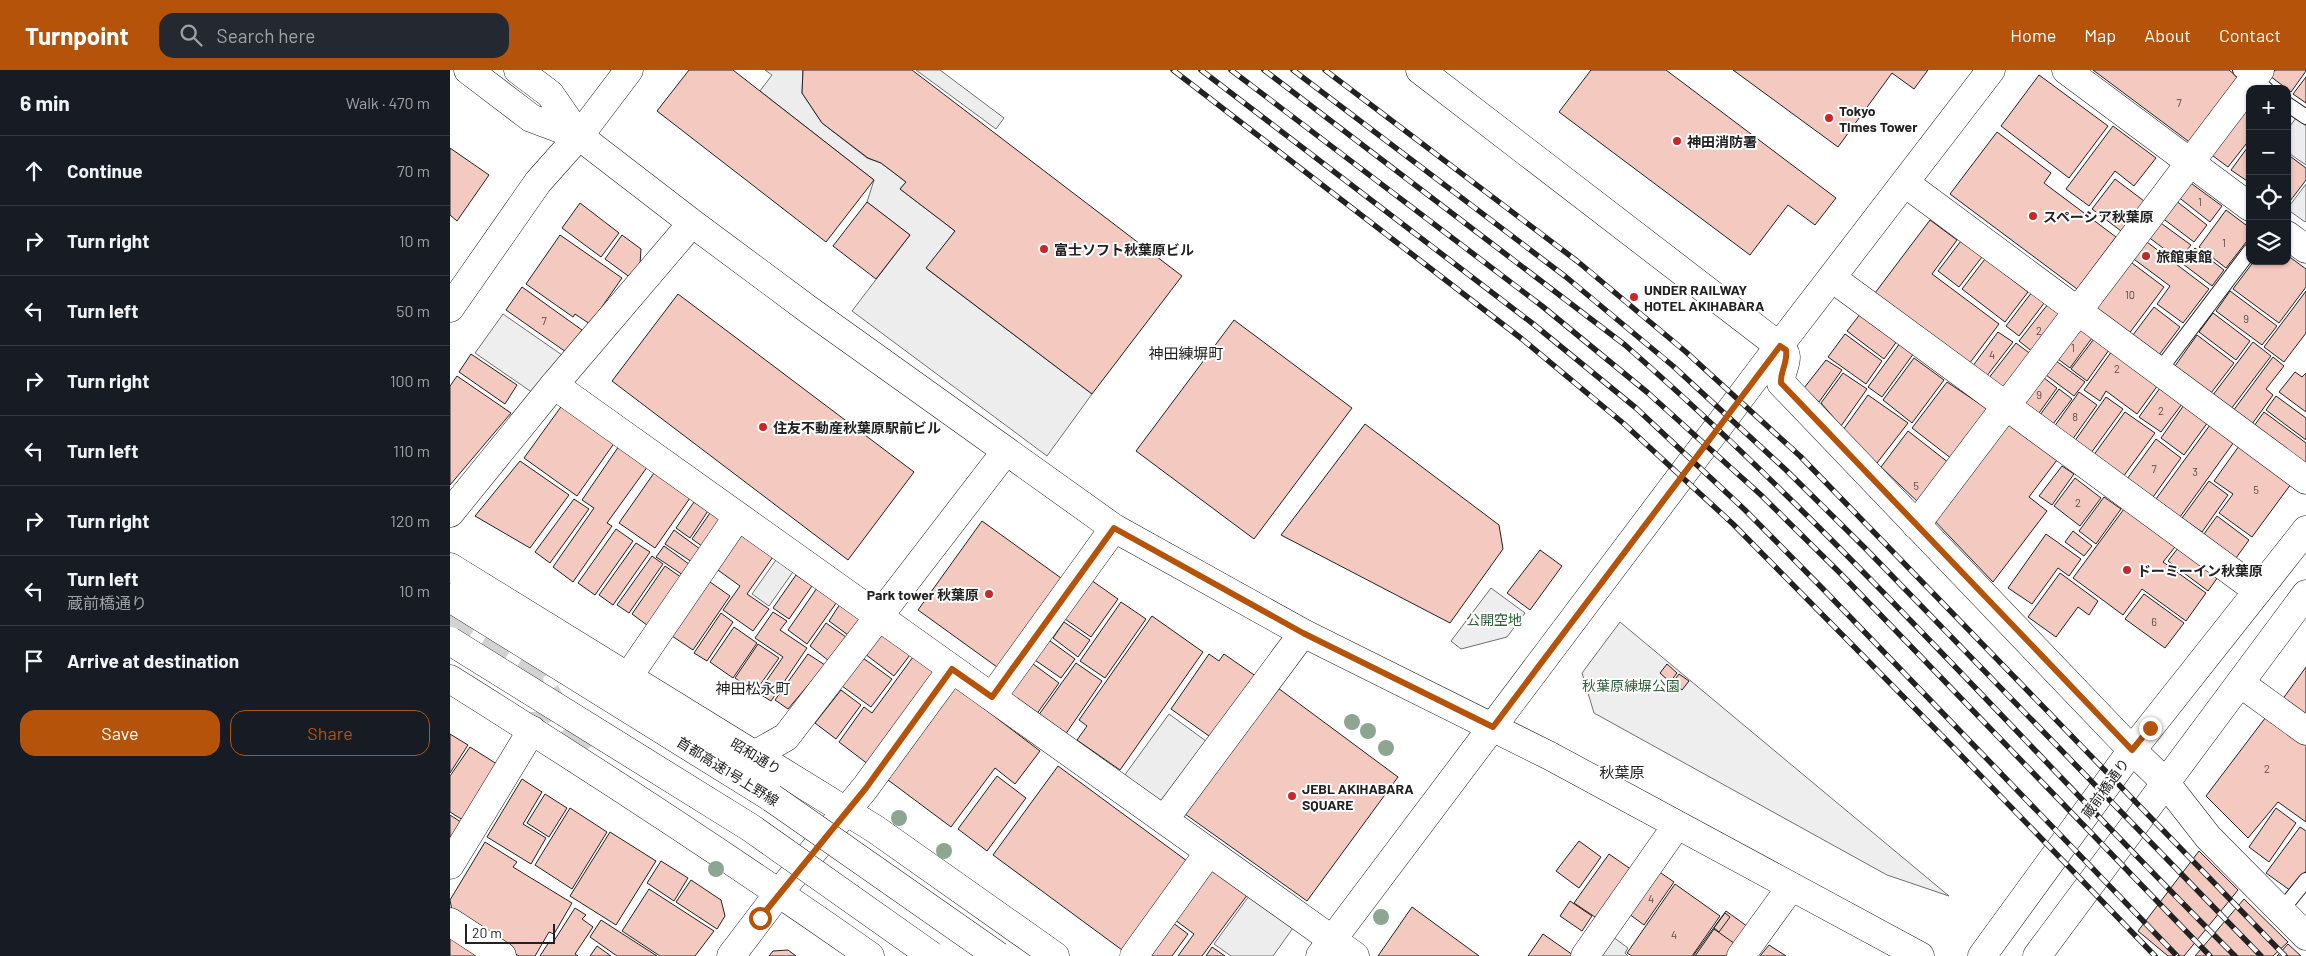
<!DOCTYPE html>
<html lang="en">
<head>
<meta charset="utf-8">
<style>
	:root { --surface:#171b24; --page:#242831; --text:#f1f3f6; --muted:#9ea1a6; --line:#363941; --accent:#b45309 }
	body { margin:0; font-family:Barlow,"Noto Sans JP",sans-serif; background:var(--page); color:var(--text) }
	.controls { position:absolute; right:15px; top:15px; display:grid; overflow:hidden; border-radius:10px; box-shadow:0 1px 4px #0004 }
	.controls button { width:45px; height:45px; display:grid; place-items:center; padding:0; border:0; border-bottom:1px solid var(--line); background:var(--surface); color:var(--text); font:25px sans-serif }
	.scale { position:absolute; left:15px; bottom:12px; width:90px; box-sizing:border-box; padding-left:5px; border:2px solid #222; border-top:0; font-size:14px; line-height:18px; white-space:nowrap; color:#222; -webkit-text-stroke:4px #fff; paint-order:stroke }
	.stop { position:absolute; width:15px; height:15px; margin:-11px; border:4px solid #b45309; border-radius:50%; background:#fff }
	.stop.end { background:#b45309; border-color:#fff; box-shadow:0 1px 5px #0008 }
	.list { margin:0; padding:0; list-style:none }
	h2 { display:flex; justify-content:space-between; align-items:center; height:65px; margin:0; padding:0 20px; font-size:21px }
	h2 small { font-size:16px; font-weight:400; color:var(--muted) }
	.list li { display:grid; grid-template-columns:32px 1fr auto; gap:15px; align-items:center; box-sizing:border-box; height:70px; padding:0 20px; border-top:1px solid var(--line) }
	.list b { display:block; font-size:19px; white-space:nowrap }
	.list p { margin:0; font-size:16px; white-space:nowrap; color:var(--muted) }
	.list em { font-size:16px; font-style:normal; color:var(--muted) }
	.actions { display:flex; gap:10px; padding:15px 20px }
	.actions a { flex:1; padding:11px 0; border:1px solid var(--accent); border-radius:15px; text-align:center; font-size:18px; color:var(--accent) }
	.actions .main { background:var(--accent); color:#fff }
	.icon { flex:none; width:28px; height:28px; fill:none; stroke:currentColor; stroke-width:2; stroke-linecap:round; stroke-linejoin:round }
	.map { position:relative; flex:none; width:1856px; height:886px; overflow:hidden }
	header { display:flex; align-items:center; gap:30px; box-sizing:border-box; height:70px; padding:0 25px; background:var(--accent); color:#fff }
	header strong { font-size:24px }
	nav { display:flex; gap:28px; margin-inline-start:auto; font-size:18px }
	.search { width:350px; height:45px; background:var(--page); display:flex; align-items:center; gap:12px; box-sizing:border-box; padding:0 18px; border-radius:15px; color:var(--muted); font-size:19px }
	main { display:flex }
	aside { flex:1; background:var(--surface) }
	.map>svg:first-child { display:block }
</style>
</head>
<body>
<header>
<strong>Turnpoint</strong>
<div class="search"><svg class="icon" aria-label="search" viewBox="0 0 24 24"><circle cx="10" cy="10" r="6"/><path d="M15 15l6 6"/></svg>Search here</div>
<nav><a>Home</a><a>Map</a><a>About</a><a>Contact</a></nav>
</header>
<main>
<aside>
<h2>6 min<small>Walk · 470 m</small></h2>
<ul class="list">
<li><svg class="icon" aria-label="ahead" viewBox="0 0 24 24"><path d="M12 20V5M6 11l6-6 6 6"/></svg><div><b>Continue</b></div><em>70 m</em></li>
<li><svg class="icon" aria-label="right" viewBox="0 0 24 24"><path d="M7 20v-9h11M14 6l5 5-5 5"/></svg><div><b>Turn right</b></div><em>10 m</em></li>
<li><svg class="icon" aria-label="left" viewBox="0 0 24 24"><path d="M17 20v-9H6M10 6l-5 5 5 5"/></svg><div><b>Turn left</b></div><em>50 m</em></li>
<li><svg class="icon" aria-label="right" viewBox="0 0 24 24"><path d="M7 20v-9h11M14 6l5 5-5 5"/></svg><div><b>Turn right</b></div><em>100 m</em></li>
<li><svg class="icon" aria-label="left" viewBox="0 0 24 24"><path d="M17 20v-9H6M10 6l-5 5 5 5"/></svg><div><b>Turn left</b></div><em>110 m</em></li>
<li><svg class="icon" aria-label="right" viewBox="0 0 24 24"><path d="M7 20v-9h11M14 6l5 5-5 5"/></svg><div><b>Turn right</b></div><em>120 m</em></li>
<li><svg class="icon" aria-label="left" viewBox="0 0 24 24"><path d="M17 20v-9H6M10 6l-5 5 5 5"/></svg><div><b>Turn left</b><p>蔵前橋通り</p></div><em>10 m</em></li>
<li><svg class="icon" aria-label="arrive" viewBox="0 0 24 24"><path d="M6 21V4h12l-3 4 3 4H6"/></svg><div><b>Arrive at destination</b></div></li>
</ul>
<div class="actions"><a class="main">Save</a><a>Share</a></div>
</aside>
<div class="map">
<svg width="1856" height="886" viewBox="0 0 1856 886">
	<rect width="100%" height="100%" fill="#fff"/>
	<path fill="#eee" stroke="#6f6f6f" d="M53,244L112,285L83,323L25,283Z
		M1041,518L1075,543L1057,567L1011,579L1001,571Z
		M1170,552L1499,826L1437,805L1144,643L1132,603Z"/>
	<path fill="#ededed" stroke="#6f6f6f" d="M315,0H353L352,23L372,53L417,88L431,93L456,112L450,119L505,161L477,199L642,324L597,386L402,241L460,165L417,132L424,110L310,21L322,5Z
		M466,0H490L554,48L546,59Z
		M1846,48L1856,56V95L1837,82V60Z
		M1856,114V151L1855,152L1837,139Z
		M328,487L345,499L319,536L302,524Z
		M719,644L760,674L716,736L674,706Z
		M799,826L843,858L823,886H781L764,874Z
		M1163,867L1178,878L1175,883L1178,886H1149Z"/>
	<path fill="#f3c9c0" stroke="#222" d="M239,0H283L424,110L376,172L207,41Z
		M353,0H462L732,206L642,324L476,198L505,161L450,119L456,112L431,93L418,88L372,53L352,23Z
		M1141,0H1216L1386,128L1365,155L1338,135L1300,185L1109,42Z
		M1283,0H1478L1464,19L1442,3L1388,77Z
		M1643,0H1779L1790,9L1742,74Z
		M1825,0H1856V1L1841,22L1820,6Z
		M1589,5L1658,56L1619,108L1551,56Z
		M1856,7V33L1843,24Z
		M1800,28V69L1778,97L1759,83Z
		M1663,56L1706,88L1684,116L1665,101L1639,136L1616,119Z
		M1547,62L1601,103L1594,113L1666,167L1627,219L1500,124Z
		M1800,74V113L1781,100Z
		M0,78L39,105L7,151L0,145Z
		M1837,84L1856,98V110L1837,135Z
		M1665,109L1694,131L1671,161L1642,139Z
		M1738,111L1772,136L1760,152L1727,126Z
		M1725,130L1757,155L1744,172L1711,147Z
		M417,132L460,165L426,209L383,176Z
		M130,133L169,163L151,187L112,158Z
		M1776,140L1800,158V167L1776,198L1749,177Z
		M1480,150L1507,170L1482,204L1549,254L1519,294L1425,223Z
		M1708,151L1741,175L1729,190L1697,166Z
		M110,165L172,208L140,254L125,244L123,247L76,214Z
		M172,165L191,179L190,194L181,208L155,189Z
		M1693,169L1759,219L1733,253L1707,234L1720,216L1681,187Z
		M1511,171L1532,187L1509,217L1488,201Z
		M1745,178L1774,200L1762,216L1733,194Z
		M1837,185L1856,199V217L1829,253L1783,219L1804,191H1837Z
		M1535,189L1578,222L1555,252L1512,219Z
		M1678,190L1714,217L1678,265L1646,241V232Z
		M72,217L132,260L116,282L56,240Z
		M1780,221L1827,256L1812,275L1766,241Z
		M1856,221V263L1834,292L1814,277Z
		M1582,222L1595,232L1569,266L1556,256Z
		M228,224L464,402L398,490L162,311Z
		M1598,234L1607,240L1610,249L1584,283L1569,271Z
		M1704,237L1730,257L1709,285L1683,265Z
		M1411,243L1447,271L1434,289L1397,261Z
		M1763,243L1800,271L1786,290L1749,262Z
		M784,250L902,338L804,469L686,381Z
		M1627,256L1642,268L1620,298L1604,286Z
		M1548,262L1563,272L1536,307L1522,297Z
		M1395,264L1432,291L1416,314L1378,287Z
		M1747,265L1784,293L1761,323L1725,296Z
		M1644,269L1659,280L1637,311L1621,299Z
		M1803,272L1821,286L1781,339L1763,325Z
		M1450,273L1464,283L1432,327L1418,317Z
		M1566,273L1582,285L1555,321L1538,309Z
		M1662,281L1708,315L1687,344L1656,321L1650,331L1634,320Z
		M21,284L67,315L55,334L9,302Z
		M1823,287L1834,296L1816,319L1823,325L1802,354L1783,341Z
		M1464,288L1494,310L1462,353L1433,330Z
		M1602,288L1635,312L1624,326L1592,302Z
		M1376,290L1392,300L1369,332L1354,318Z
		M1845,302L1852,307L1856,303V342L1829,322Z
		M1393,303L1417,319L1391,356L1371,333Z
		M1589,304L1607,318L1589,343L1570,329Z
		M7,306L61,343L0,415V316Z
		M1497,312L1539,340L1502,389L1462,358Z
		M1710,318L1732,334L1711,362L1689,347Z
		M1609,319L1622,329L1603,354L1590,345Z
		M1629,322L1647,335L1622,370L1604,357Z
		M1418,325L1458,353L1427,393L1393,360Z
		M1826,326L1856,348V370L1816,340Z
		M1656,327L1673,339L1641,383L1624,372Z
		M113,334L165,372L127,426L74,388Z
		M1734,335L1758,352L1734,385L1711,368Z
		M1675,342L1705,363L1673,407L1643,386Z
		M1814,342L1856,373V394L1804,356Z
		M1555,351L1607,390L1579,427L1597,441L1543,512L1482,448Z
		M915,354L1049,455L1053,479L1000,553L831,465Z
		M1760,355L1784,372L1730,447L1706,429Z
		M1458,361L1499,393L1469,433L1431,397Z
		M1706,369L1731,388L1703,427L1677,409Z
		M169,376L198,396L157,453L162,456L123,512L103,497L144,438L132,430Z
		M1789,376L1841,414L1802,467L1769,443L1783,424L1764,411Z
		M70,391L119,425L80,478L25,446Z
		M1612,396L1624,404L1602,435L1589,426Z
		M204,403L240,428L205,478L169,453Z
		M1625,408L1651,428L1630,456L1604,436Z
		M1759,411L1778,425L1752,462L1732,448Z
		M1654,427L1671,439L1646,474L1629,461Z
		M124,429L139,439L100,493L85,482Z
		M244,432L258,441L240,468L226,458Z
		M1674,439L1725,477L1713,492L1756,523L1736,551L1692,519L1673,545L1623,508Z
		M260,443L275,453L256,479L242,469Z
		M1767,446L1799,470L1786,488L1754,464Z
		M532,451L611,508L547,597L468,540Z
		M288,458L325,484L297,524L319,539L303,561L273,540L290,516L261,495Z
		M166,459L183,471L145,525L128,513Z
		M224,460L254,482L245,494L215,474Z
		M1623,461L1642,476L1634,486L1615,472Z
		M1596,464L1631,489L1619,506L1608,498L1582,534L1558,518Z
		M186,473L200,482L163,535L149,525Z
		M214,476L243,497L236,507L206,487Z
		M1728,478L1768,507L1758,521L1718,491Z
		M1090,480L1112,496L1080,540L1057,523Z
		M202,486L213,494L179,543L167,535Z
		M215,496L235,510L201,558L182,544Z
		M1610,503L1648,531L1639,545L1628,537L1606,567L1578,547Z
		M346,505L362,516L339,549L323,538Z
		M253,507L280,526L243,580L216,562Z
		M641,510L668,529L641,567L615,549Z
		M367,518L387,532L357,574L338,560Z
		M1694,524L1734,553L1715,578L1675,549Z
		M671,532L696,549L655,608L630,591Z
		M390,534L410,548L398,565L379,551Z
		M323,542L337,551L330,560L357,578L321,631L308,623L333,587L305,568Z
		M271,543L283,552L257,591L244,583Z
		M702,546L753,582L670,700L627,670L637,656L629,650Z
		M614,552L640,570L628,587L603,568Z
		M376,553L396,567L379,591L360,576Z
		M284,557L307,573L283,608L260,592Z
		M430,563L460,585L444,606L415,584Z
		M596,568L625,589L611,608L582,588Z
		M308,574L329,588L305,622L285,608Z
		M358,584L375,595L338,639L325,630Z
		M759,584L769,591L774,584L810,609L766,671L721,639Z
		M463,587L490,606L423,698L389,672L414,637L422,643Z
		M413,588L442,609L421,637L392,616Z
		M579,591L609,613L586,645L561,627L560,619Z
		M626,593L652,611L615,665L588,646Z
		M1217,594L1227,603L1220,612L1210,603Z
		M1856,597V648L1832,630Z
		M1229,604L1239,611L1232,620L1222,613Z
		M503,615L590,681L565,714L545,698L501,757L434,707Z
		M828,618L948,707L857,831L735,744Z
		M391,620L411,635L386,669L365,653Z
		M1819,643L1856,670V752L1828,732L1798,768L1756,726Z
		M0,664L18,675L0,703Z
		M20,677L50,696L16,752L0,742V706Z
		M608,696L737,791L672,880L543,785Z
		M547,706L576,728L537,781L508,759Z
		M72,709L92,722L73,754L96,768L81,794L37,767Z
		M95,724L117,738L99,767L77,753Z
		M120,738L157,762L122,819L85,795Z
		M1826,738L1846,753L1819,792L1799,777Z
		M0,745L14,754L4,769L0,767Z
		M1850,757L1856,761V801L1841,821L1816,803Z
		M160,762L206,791L166,855L120,826Z
		M1129,771L1151,787L1129,818L1106,801Z
		M35,772L67,792L63,797L122,833L104,864L99,862L85,886H69L3,846L0,830Z
		M1749,781L1788,820L1734,886H1718L1688,861Z
		M1159,784L1182,800L1148,849L1124,833Z
		M211,791L238,808L224,831L197,813Z
		M759,795L798,824L752,886H728L744,864L721,847Z
		M1208,801L1224,812L1194,855L1179,844Z
		M241,810L271,830L275,846L267,859L226,832Z
		M1225,814L1270,846L1242,886H1182L1177,883Z
		M199,819L264,861L245,886H210L172,861Z
		M1794,829L1838,872L1823,886H1745Z
		M1120,831L1142,846L1132,861L1110,846Z
		M962,837L1029,886H928Z
		M125,838L136,845L132,849L143,857L125,884L128,886H90L99,872L102,874Z
		M1276,841L1301,859L1282,886H1243Z
		M1275,843L1280,847L1269,862L1264,858Z
		M151,850L207,886H167L140,867Z
		M719,850L738,864L722,886H693Z
		M1264,859L1288,876L1281,886H1245Z
		M0,860L38,886H0Z
		M1093,864L1123,885L1122,886H1078Z
		M1838,874L1851,886H1827Z
		M1319,875L1336,886H1310Z
		M147,876L161,886H140Z
		M762,877L775,886H756Z
		M338,880L346,886H319L323,881Z"/>
	<g fill="none" stroke-linecap="round" stroke-linejoin="round">
		<path stroke="#d3d3d3" stroke-width="28" stroke-dasharray="28 14" stroke-linecap="butt" d="M0,545L79,593L139,698
			M79,600L82,660"/>
		<defs>
			<path id="lane" d="M1790,0L1816,19
				M1837,34L1856,47
				M1709,301L1800,181
				M1831,841L1856,810"/>
			<path id="street" d="M1616,0L1800,137
				M1455,113L1856,410
				M1837,165L1856,179
				M1382,208L1808,521
				M1329,276C1344,287 1330,298 1331,313L1682,680L1715,712L1758,767L1856,866
				M104,315L905,886
				M1466,455L1810,0
				M178,607L288,446
				M1790,613L1856,661
				M542,627L664,458
				M304,685L336,667L556,381
				M714,750L853,563
				M0,795L82,660
				M328,824L415,718L502,599
				M0,852L52,886
				M684,886L759,782
				M1135,886L1227,755
				M1291,886L1341,817"/>
			<path id="secondary" d="M18,0L81,48L129,66
				M68,0L100,24L129,66L242,153L359,240L664,458L853,563L1100,686L1470,886
				M970,0L1329,276
				M0,238L88,112L129,66L179,0
				M0,443L104,315L242,153
				M281,886L328,824
				M870,886L1329,276L1541,0
				M1532,886L1682,680L1856,460
				M1587,886L1856,524"/>
			<path id="highway" d="M0,497L425,759L605,886
				M0,528L322,728
				M0,609C142,698 283,790 420,886"/>
		</defs>
		<use href="#lane" stroke="#222" stroke-width="16"/>
		<use href="#street" stroke="#222" stroke-width="29"/>
		<use href="#secondary" stroke="#222" stroke-width="29"/>
		<use href="#highway" stroke="#222" stroke-width="29"/>
		<use href="#lane" stroke="#fff" stroke-width="14"/>
		<use href="#street" stroke="#fff" stroke-width="28"/>
		<use href="#secondary" stroke="#fff" stroke-width="28"/>
		<use href="#highway" stroke="#fff" stroke-width="28"/>
		<defs>
			<path id="rail" d="M723,0L1072,269L1173,353L1283,454L1501,675L1705,886
				M751,0L1082,253L1186,338L1295,440L1375,521L1727,886
				M781,0L1092,236L1198,323L1311,425L1390,503L1760,886
				M814,0L1175,275C1392,465 1581,683 1785,886
				M843,0L1116,207L1223,296L1336,400L1416,479L1811,886
				M875,0L1127,191L1236,282L1350,386L1835,886"/>
		</defs>
		<use href="#rail" stroke="#222" stroke-width="5.5"/>
		<use href="#rail" stroke="#fff" stroke-width="4" stroke-dasharray="11" stroke-linecap="butt"/>
		<defs>
			<path id="highway-bridge" d="M0,571L301,758L482,886
				M322,728L548,886"/>
		</defs>
		<use href="#highway-bridge" stroke="#222" stroke-width="29" stroke-linecap="butt"/>
		<use href="#highway-bridge" stroke="#fff" stroke-width="28"/>
	</g>
	<g fill="#8da692">
		<circle cx="902" cy="652" r="8"/>
		<circle cx="918" cy="661" r="8"/>
		<circle cx="936" cy="678" r="8"/>
		<circle cx="449" cy="748" r="8"/>
		<circle cx="494" cy="781" r="8"/>
		<circle cx="266" cy="799" r="8"/>
		<circle cx="931" cy="847" r="8"/>
	</g>
	<g fill="none" stroke-linecap="round" stroke-linejoin="round">
		<path stroke="#b45309" stroke-width="6" d="M310,848L416,718L502,599L542,627L664,458L853,563L1043,657L1330,276L1336,280C1338,293 1330,301 1331,313L1682,680L1700,658"/>
	</g>
	<g fill="#c62828" stroke="#fff" stroke-width="2">
		<circle cx="1379" cy="48" r="5"/>
		<circle cx="1227" cy="71" r="5"/>
		<circle cx="1583" cy="146" r="5"/>
		<circle cx="594" cy="179" r="5"/>
		<circle cx="1696" cy="186" r="5"/>
		<circle cx="1184" cy="227" r="5"/>
		<circle cx="313" cy="357" r="5"/>
		<circle cx="1677" cy="500" r="5"/>
		<circle cx="539" cy="524" r="5"/>
		<circle cx="842" cy="726" r="5"/>
	</g>
	<g text-anchor="middle" dominant-baseline="central" stroke-width="4" stroke-linejoin="round" paint-order="stroke">
		<g font-size="11" fill="#564c4a">
			<text x="1729" y="32">7</text>
			<text x="1750" y="131">1</text>
			<text x="1774" y="172">1</text>
			<text x="1680" y="224">10</text>
			<text x="1796" y="248">9</text>
			<text x="94" y="250">7</text>
			<text x="1589" y="260">2</text>
			<text x="1623" y="277">1</text>
			<text x="1542" y="284">4</text>
			<text x="1667" y="298">2</text>
			<text x="1589" y="324">9</text>
			<text x="1711" y="340">2</text>
			<text x="1625" y="346">8</text>
			<text x="1704" y="398">7</text>
			<text x="1745" y="401">3</text>
			<text x="1466" y="415">5</text>
			<text x="1806" y="419">5</text>
			<text x="1628" y="432">2</text>
			<text x="1704" y="551">6</text>
			<text x="1817" y="698">2</text>
			<text x="1201" y="828">4</text>
			<text x="1224" y="864">4</text>
		</g>
		<g font-size="14" font-weight="bold" fill="#222" stroke="#fff" text-anchor="start">
			<text x="1389" y="40">Tokyo<tspan x="1389" dy="16">Times Tower</tspan></text>
			<text x="1237" y="71">神田消防署</text>
			<text x="1593" y="146">スペーシア秋葉原</text>
			<text x="604" y="179">富士ソフト秋葉原ビル</text>
			<text x="1706" y="186">旅館東館</text>
			<text x="1194" y="219">UNDER RAILWAY<tspan x="1194" dy="16">HOTEL AKIHABARA</tspan></text>
			<text x="323" y="357">住友不動産秋葉原駅前ビル</text>
			<text x="1687" y="500">ドーミーイン秋葉原</text>
			<text x="529" y="524" text-anchor="end">Park tower 秋葉原</text>
			<text x="852" y="718">JEBL AKIHABARA<tspan x="852" dy="16">SQUARE</tspan></text>
		</g>
		<g font-size="14" fill="#2f5e38" stroke="#fff">
			<text x="1044" y="549">公開空地</text>
			<text x="1181" y="615">秋葉原練塀公園</text>
		</g>
		<g font-size="14" fill="#222" stroke="#fff">
			<text transform="translate(306 686) rotate(31)">昭和通り</text>
			<text transform="translate(278 701) rotate(32)">首都高速1号上野線</text>
			<text transform="translate(1655 718) rotate(-54)">蔵前橋通り</text>
		</g>
		<g font-size="15" fill="#222" stroke="#fff">
			<text x="736" y="283">神田練塀町</text>
			<text x="303" y="618">神田松永町</text>
			<text x="1172" y="702">秋葉原</text>
		</g>
	</g>
</svg>
<div class="controls">
<button>+</button>
<button>−</button>
<button><svg class="icon" aria-label="locate" viewBox="0 0 24 24"><circle cx="12" cy="12" r="6"/><path d="M12 2v4M12 18v4M2 12h4M18 12h4"/></svg></button>
<button><svg class="icon" aria-label="layers" viewBox="0 0 24 24"><path d="M12 4l9 5-9 5-9-5zM3 14l9 5 9-5"/></svg></button>
</div>
<div class="scale">20 m</div>
<div class="stop" style="left:310px;top:848px"></div>
<div class="stop end" style="left:1700px;top:658px"></div>
</div>
</main>
</body>
</html>
